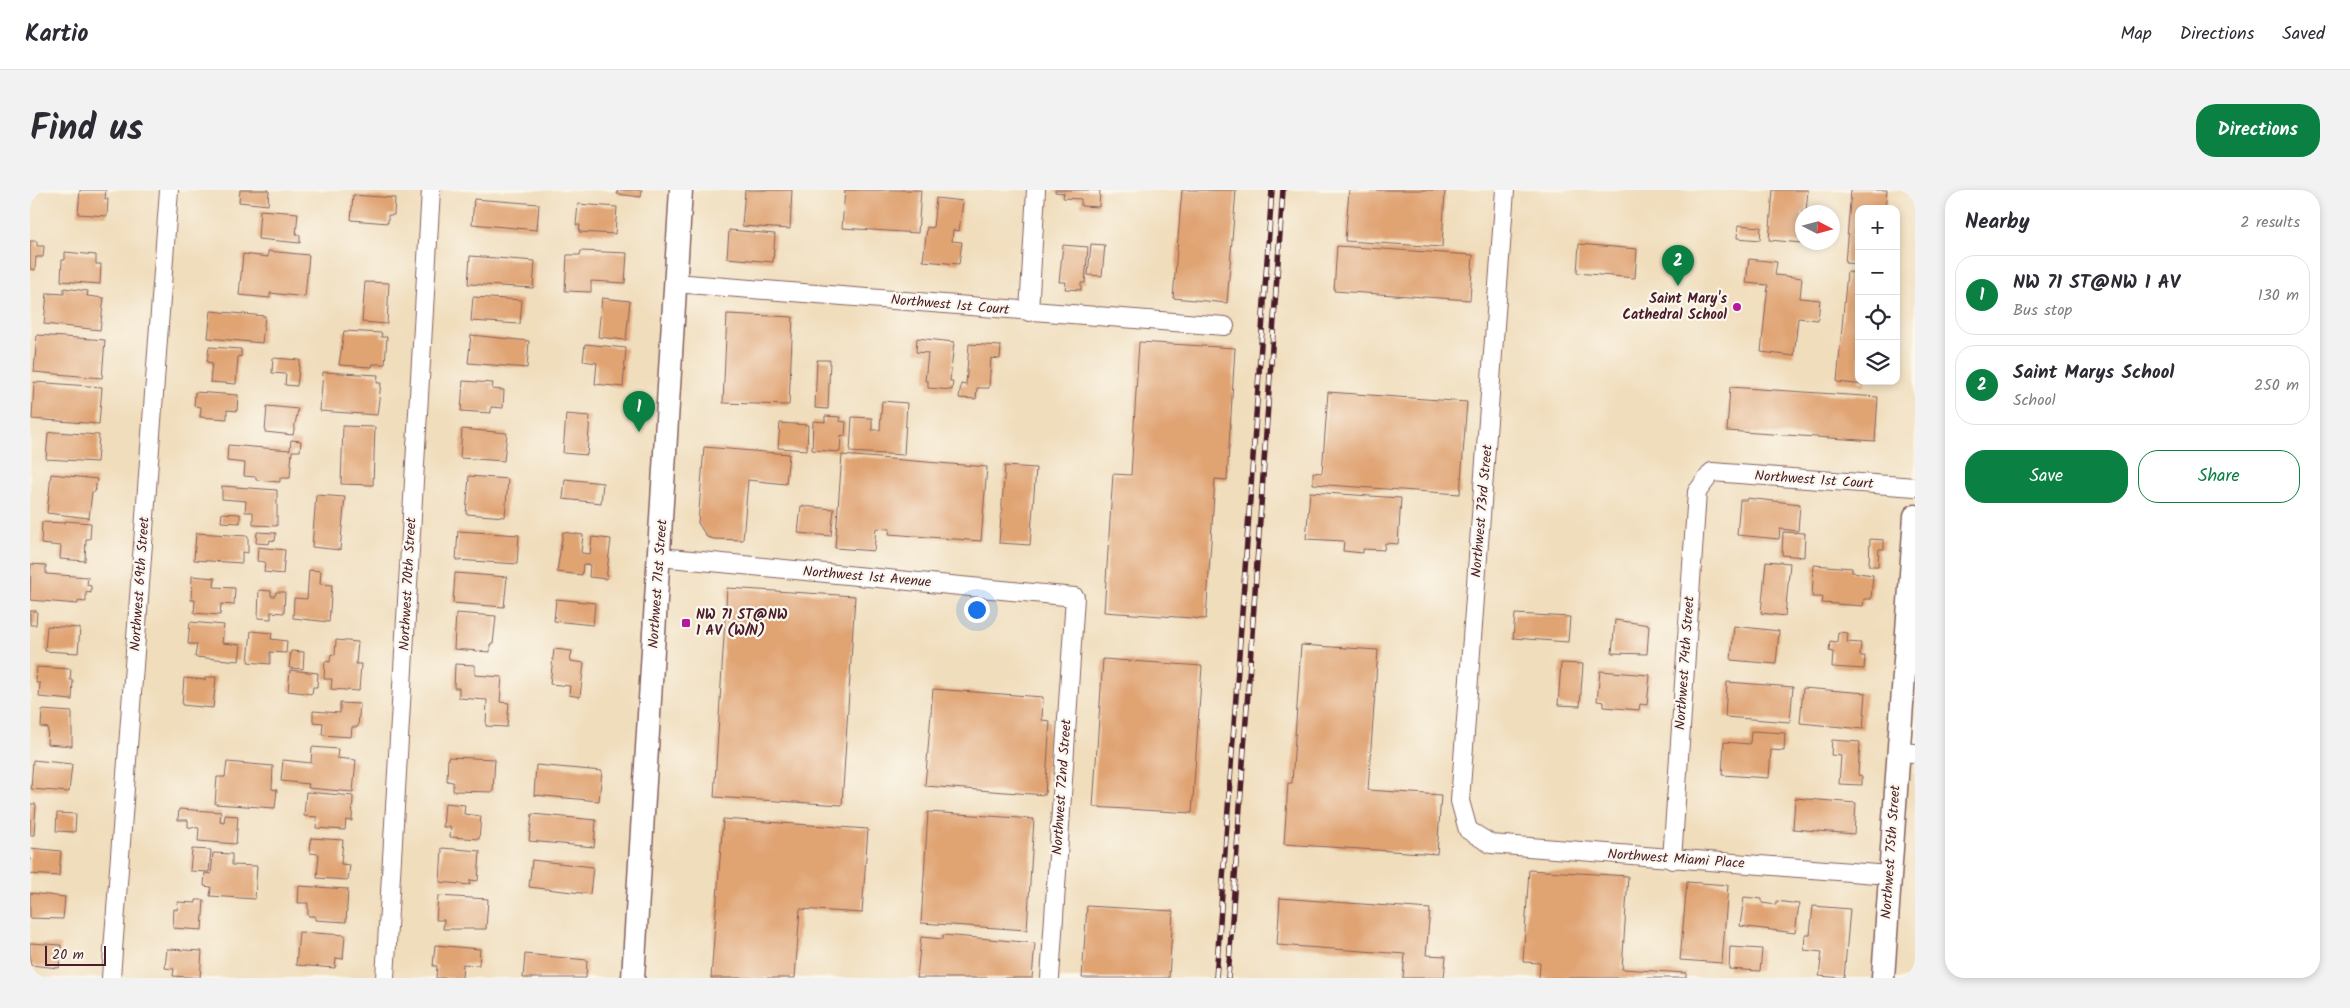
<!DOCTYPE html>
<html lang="en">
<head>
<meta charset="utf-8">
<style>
	:root { --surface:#fff; --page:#f2f2f3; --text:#2b2b33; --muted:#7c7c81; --line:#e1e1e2; --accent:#0b8043 }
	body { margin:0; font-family:Kalam,sans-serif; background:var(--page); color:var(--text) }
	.controls { position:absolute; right:15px; top:15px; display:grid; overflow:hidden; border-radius:10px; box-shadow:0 2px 8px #0003 }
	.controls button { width:45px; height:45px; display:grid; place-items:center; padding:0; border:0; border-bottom:1px solid var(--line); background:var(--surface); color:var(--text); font:25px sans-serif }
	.compass { position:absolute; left:1765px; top:15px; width:45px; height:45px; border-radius:50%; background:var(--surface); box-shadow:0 2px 8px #0003; rotate:96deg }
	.scale { position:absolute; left:15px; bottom:12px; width:61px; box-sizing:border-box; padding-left:5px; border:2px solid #4a1f2b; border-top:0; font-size:14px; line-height:18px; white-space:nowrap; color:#4a1f2b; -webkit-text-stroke:4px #fbf7ec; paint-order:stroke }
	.you { position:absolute; left:946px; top:419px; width:18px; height:18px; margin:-12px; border:4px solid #fff; border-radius:50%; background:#1a73e8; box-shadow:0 0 0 8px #1a73e833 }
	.badge { display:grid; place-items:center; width:32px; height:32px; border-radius:50%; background:var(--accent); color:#fff; font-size:16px; font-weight:700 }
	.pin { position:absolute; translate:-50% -41px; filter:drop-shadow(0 1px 2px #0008) }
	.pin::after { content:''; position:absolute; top:26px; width:18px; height:15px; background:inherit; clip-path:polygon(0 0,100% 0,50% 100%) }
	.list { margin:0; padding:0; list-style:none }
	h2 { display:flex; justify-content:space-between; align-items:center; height:65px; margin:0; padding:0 20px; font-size:21px }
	h2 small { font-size:16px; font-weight:400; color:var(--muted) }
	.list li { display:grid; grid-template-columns:32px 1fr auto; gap:15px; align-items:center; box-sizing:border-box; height:80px; margin:0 10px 10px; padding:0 10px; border:1px solid var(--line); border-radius:20px }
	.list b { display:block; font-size:19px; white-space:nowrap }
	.list p { margin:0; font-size:16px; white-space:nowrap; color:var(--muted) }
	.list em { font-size:16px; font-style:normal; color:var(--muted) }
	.actions { display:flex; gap:10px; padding:15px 20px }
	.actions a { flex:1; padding:11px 0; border:1px solid var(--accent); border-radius:20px; text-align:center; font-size:18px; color:var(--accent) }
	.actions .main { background:var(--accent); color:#fff }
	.icon { flex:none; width:28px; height:28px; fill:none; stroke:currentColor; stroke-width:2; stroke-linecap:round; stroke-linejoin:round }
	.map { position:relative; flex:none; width:1885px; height:788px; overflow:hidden; border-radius:20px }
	header { display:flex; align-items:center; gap:30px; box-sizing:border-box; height:70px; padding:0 25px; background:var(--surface); border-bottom:1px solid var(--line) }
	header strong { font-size:24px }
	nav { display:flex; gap:28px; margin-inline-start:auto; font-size:18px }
	.intro { display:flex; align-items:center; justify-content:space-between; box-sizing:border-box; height:120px; padding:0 30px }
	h1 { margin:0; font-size:35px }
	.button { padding:12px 22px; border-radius:20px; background:var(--accent); color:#fff; font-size:18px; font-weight:700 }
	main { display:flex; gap:30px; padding:0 30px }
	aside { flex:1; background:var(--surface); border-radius:20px; box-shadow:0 2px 8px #0003 }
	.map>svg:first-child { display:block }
</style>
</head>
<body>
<header>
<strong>Kartio</strong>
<nav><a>Map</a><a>Directions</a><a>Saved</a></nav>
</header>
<div class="intro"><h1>Find us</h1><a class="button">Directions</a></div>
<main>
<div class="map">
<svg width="1885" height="788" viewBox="0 0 1885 788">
	<rect width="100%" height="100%" fill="#fbf7ec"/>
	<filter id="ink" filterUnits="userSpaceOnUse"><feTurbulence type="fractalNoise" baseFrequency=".02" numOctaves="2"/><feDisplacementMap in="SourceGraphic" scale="10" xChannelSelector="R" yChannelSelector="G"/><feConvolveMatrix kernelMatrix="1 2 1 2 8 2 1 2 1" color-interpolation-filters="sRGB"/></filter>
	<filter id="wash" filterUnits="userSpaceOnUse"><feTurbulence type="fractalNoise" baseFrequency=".0096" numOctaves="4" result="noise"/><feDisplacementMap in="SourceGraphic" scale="20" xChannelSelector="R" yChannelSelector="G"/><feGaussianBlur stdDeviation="1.12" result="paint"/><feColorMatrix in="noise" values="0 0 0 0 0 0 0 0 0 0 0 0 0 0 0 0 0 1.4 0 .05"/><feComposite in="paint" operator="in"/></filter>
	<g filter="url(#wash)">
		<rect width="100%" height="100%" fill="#f0ddbc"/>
		<g id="blocks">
			<path fill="#e0a372" d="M50,0H76L75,9H78L77,26L48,24Z
				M210,0H239L238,15L209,12Z
				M588,0H612L611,7L587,4Z
				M715,0H762L760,39L712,36Z
				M815,0H891L888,43L812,38Z
				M1025,0H1070L1069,17L1051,16V9L1033,8L1034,3L1025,2Z
				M1152,0H1206L1197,113L1143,108Z
				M1319,0H1415L1412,57L1315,51Z
				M1743,0H1778L1776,22H1772V53L1739,50Z
				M1821,0H1857L1855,19H1829V74L1815,73Z
				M323,5L365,8L364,25H358V33L321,30Z
				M906,8L933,11L929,41L923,40L922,51L932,52L929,74L893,71L897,37L903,38Z
				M444,9L509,14L507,40L442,34Z
				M548,14L587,17L585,44L549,42L550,35H546Z
				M230,20L268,23L266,45H270V53L228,49Z
				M1708,35L1731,37L1730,50L1707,48Z
				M699,40L745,44L743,72L697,68Z
				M0,51H7V56H14L13,67H6L5,80L0,79Z
				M1061,54L1075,55L1072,86L1058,85Z
				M1549,54L1607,59L1605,88L1547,83Z
				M1033,55L1058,57L1055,93H1051V100L1035,99L1036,92H1029Z
				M1307,56L1443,65L1440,110L1304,101Z
				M238,61L279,65L275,107L240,103V108L209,105L213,64L238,67Z
				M551,61L597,63L595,93L561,91V102L535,101L537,65H550Z
				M35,62L66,65V74H71L70,94L31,91L32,70H35Z
				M440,66L505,71L503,98L438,94Z
				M1719,69L1747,72L1745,85L1772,88L1770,108L1790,110L1788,130L1768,128L1764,166L1731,162L1738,95L1716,93Z
				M1817,82L1829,83V191H1835V195L1807,192Z
				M335,92L359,93L357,134L332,132Z
				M34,98L58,101L57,106L74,108L70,140L14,134L17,103L34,104Z
				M443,107L492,110L490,134L441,131Z
				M572,108L600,111L596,150L568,147Z
				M181,121L235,126L232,153L178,148Z
				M697,124L763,127L759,215L693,213Z
				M314,141L352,143L351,147H357L355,174H343L342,177L309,175Z
				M7,145L75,150L72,188L4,182Z
				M441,145L499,151L497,178L438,173Z
				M887,148L924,152L920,191H923L922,200L898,198V191H895L898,163L886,162Z
				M1109,152L1205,158L1197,290L1185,289L1176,429L1074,422L1083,284L1101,285Z
				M555,154L596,158L593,197L565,194L567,173L553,171Z
				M939,154L971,156L970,169L961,168L959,198H947L946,209L929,208L931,194L936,195Z
				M179,157L211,159V167L208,166L206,194L180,192L182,173L177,172Z
				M243,168L270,170L267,196L255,195L256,184L242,183Z
				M787,170H800L798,219L785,218Z
				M293,182L348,185L347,193H351L347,225L290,221Z
				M433,191L463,193L462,199L474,200L473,218L461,217V223L431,221Z
				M4,192L72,197L69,234L2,229Z
				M1700,197L1848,207L1845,251L1697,241Z
				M165,202L208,205L207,221L197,220V229L170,227L171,217L164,216Z
				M1298,202L1437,212L1430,304L1283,294V282L1292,283Z
				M852,211L877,213L874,265L820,262L822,227L842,228V240H850Z
				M237,216L268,219L263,245L235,242Z
				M536,224L560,226L557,265L533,263Z
				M795,226L810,227L809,231L816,232L815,246L811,245L810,262L782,260L783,231L795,232Z
				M750,233L778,235L777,260L748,258Z
				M313,236L345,237L343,295L311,294Z
				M432,239L477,243L474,271L430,268Z
				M25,242L69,245L67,272L16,269L18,243Z
				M261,250L271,251L270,261H262L260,288H250V292L226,290V287L214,286L215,273L197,271L198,255L260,260Z
				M674,257L759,264L756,294L718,290L713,350L684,349L677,347L668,333Z
				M812,265L957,277L951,351L859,344L860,339L846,338L844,361L805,358Z
				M975,276L1006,278L1000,355L969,353Z
				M21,284L67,289L65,302H62L59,328L17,323Z
				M439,286L478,289L475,327L436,324Z
				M535,289L573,293L571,313L533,309Z
				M192,296L247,300V336L223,335V322H215L216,311L192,309Z
				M1280,302L1371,308L1368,354L1355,353L1354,360L1333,359V363L1313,361L1314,351L1276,349Z
				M286,305L315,307L310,360L282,357Z
				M1717,308L1770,314L1768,341L1750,339L1749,349L1707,345L1710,310H1717Z
				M771,316L804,319L801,346L768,343Z
				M192,323L210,324V333L191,332Z
				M35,331L61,333L60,349H56L55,371L30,369L31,356L11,354L12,332L35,333Z
				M428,341L489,345L487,374L426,370Z
				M227,342L246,343L245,351L240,350L239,354L226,353Z
				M533,342L553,345L551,363L560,364L562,347L581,349L576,389L559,387L560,375L553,374L552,385L527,382Z
				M1753,342L1775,343L1774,367L1752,365Z
				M166,343L218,346V363L212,362V373L164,370Z
				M1840,349L1854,350V359H1849L1848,376H1839Z
				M228,357L255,360L253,384L234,382L235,372L227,371Z
				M1736,371L1760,373L1755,426L1731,423Z
				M1,374L16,375V384L58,387L57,395L61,396V403L56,402V412L48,411V414L0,410Z
				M1784,375L1822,378V382L1843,385L1841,409H1834L1833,416L1792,413L1793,407H1782Z
				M279,380L291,381L290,394L302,395L299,432L263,428L264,408L277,409Z
				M425,383L477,387L474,417L423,413Z
				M162,386L185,388L184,397L205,398L204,415L191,414L190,425L164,423L165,410H161Z
				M697,398L825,406L812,615L684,607Z
				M229,400L241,401V406H245L246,402H255L254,423L241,422V429L228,428Z
				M526,409L565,413L563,435L524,431Z
				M0,421H7L6,435H0Z
				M426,423L466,426L463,454H460V462L424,459Z
				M1485,424L1540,427L1538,452L1483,448Z
				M1585,430L1619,435L1617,464L1582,463Z
				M160,432L194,435L192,453L211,455L209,471L165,467L167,454H158Z
				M17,436L50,438L48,463L15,461Z
				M1704,436L1749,441L1746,474L1701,470Z
				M221,441L242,443L241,449L257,451L256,463L240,462V474L218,472Z
				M1808,442L1818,443L1817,452L1831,453L1830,466H1835L1834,479L1802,477L1803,462L1799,461L1800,451L1807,452Z
				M306,450L328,452L326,474H331L329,501L301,499L302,489H294L295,471L300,472L301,464L305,465Z
				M1271,455L1348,460L1338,600L1411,605L1407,664L1254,654L1258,593H1262Z
				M524,459L542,461L540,471L554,473L550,507L539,505L540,496L520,494Z
				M261,461L274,462L273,479L259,478Z
				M1073,469L1172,476L1162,623L1063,617Z
				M1531,473L1553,474L1550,516L1528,515Z
				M425,474L445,475V485L472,487L470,512L479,513L477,537L456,536L457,510L429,508V498H424Z
				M7,477L41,479L40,490H43L42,510L9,507L10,493H6Z
				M260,480L288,483L287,497H283L282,504L258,501Z
				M1570,481L1620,485L1617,515L1610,514L1609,520L1574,517V512L1567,511Z
				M175,487H186L183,518L152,515L154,488L175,490Z
				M1697,492L1763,497L1760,532L1695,527Z
				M1773,498L1836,503L1833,539L1770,533Z
				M903,499L1013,507L1012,530L1020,531L1015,605L895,596Z
				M310,513L330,514L328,537H322L321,547L292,545L293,533L283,532V521L310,523Z
				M12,520L42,522V556L17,554L18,538L11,537Z
				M1721,541L1755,543L1754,561L1741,560L1739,588L1692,585L1694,552L1720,554Z
				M1802,550L1830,552L1828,585L1832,586V595L1809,594L1811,566L1801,565Z
				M282,557L308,559L307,568L326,570L323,602L278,598L279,594L251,591L253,570L281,573Z
				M418,567L465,569L463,602L423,601V592L417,591Z
				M3,570L42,574L39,602L1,599Z
				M197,572L243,576L242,599L247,600L245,618L185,614L187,587H195Z
				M506,575L572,581L569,611L504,605Z
				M276,602L323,606L322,631L316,630L315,640L286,638L287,627L274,626Z
				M1765,608L1826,613L1824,644L1763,639Z
				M415,613L435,615L434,624L451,626L449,649L420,647L421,637H413Z
				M0,614H6L4,645H0Z
				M149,619L191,622L190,632L194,633L195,625L208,626L206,654L168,651L169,638L158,637V630H148Z
				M898,622L1004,629L997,740L891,733Z
				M27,623L46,624L45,642L26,641Z
				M502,624L566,630L564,657L499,651Z
				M693,629L838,639L832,723L770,719L765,788H681Z
				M281,648L313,650L311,674L320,675L318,690L287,688L289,664L280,663Z
				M0,658L31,661L29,686L0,684Z
				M412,658L450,661L448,691L440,690V695L410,692Z
				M162,659L181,660L179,682L160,681Z
				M183,663L202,664V675L227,676L225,709L180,706L181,697L174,696L175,683L181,684Z
				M502,670L563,677L560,704L499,697Z
				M1499,680L1598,686L1592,779L1656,783V788H1509L1510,773L1493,772Z
				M1657,692L1698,695L1692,773L1650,770Z
				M269,696L318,699L316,732L285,730V726H278V713H268Z
				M0,703L35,707L33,729L0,728Z
				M408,706L458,709L456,739H413L414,730H406Z
				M1714,707L1732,709V713L1746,715V711L1769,714L1765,743L1710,736Z
				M1250,708L1400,719L1396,765L1416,766L1414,788H1373L1375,764L1247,755Z
				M166,710H174L172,740L143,738L144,719L147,720L148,712L166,713Z
				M1057,716L1143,721L1139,788H1052Z
				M1783,716L1820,719L1814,788L1789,786L1792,762L1774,760L1775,745H1780Z
				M269,742L315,745L313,769L306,768L305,778L266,775Z
				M913,745L1005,753L1002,788H887L891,747L913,749Z
				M0,753L31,755L29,778L0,775Z
				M405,755L450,759L449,775L433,774L432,788H406L407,776H403Z
				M1700,757L1732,759L1730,781L1699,779Z
				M137,759L172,761L170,788L143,786L144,779L135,778Z
				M495,764L557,770L556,788H493Z"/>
		</g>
	</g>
	<g filter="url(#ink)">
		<use href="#blocks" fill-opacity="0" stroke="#84625e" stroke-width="1"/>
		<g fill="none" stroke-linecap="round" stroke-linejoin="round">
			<defs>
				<path id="minor" d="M1475,0L1430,611L1438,640L1461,654L1859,685
					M645,93L1195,136
					M999,122L1006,0
					M630,367L1045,407L1020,788
					M1868,562L1885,563
					M1642,670L1667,302L1682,282L1885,297
					M81,788L139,0
					M355,788L401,0"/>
				<path id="tertiary" d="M603,788L651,0
					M1853,788L1885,326"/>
			</defs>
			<use href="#minor" stroke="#84625e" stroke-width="20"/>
			<use href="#tertiary" stroke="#84625e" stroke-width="25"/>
			<use href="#minor" stroke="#fff" stroke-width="18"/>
			<use href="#tertiary" stroke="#fff" stroke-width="22"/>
			<defs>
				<path id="rail" d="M1186,788L1242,0
					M1198,788L1253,0"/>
			</defs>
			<use href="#rail" stroke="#4a1f2b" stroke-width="5.5"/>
			<use href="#rail" stroke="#fbf7ec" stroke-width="4" stroke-dasharray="11" stroke-linecap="butt"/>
		</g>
	</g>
	<g fill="#b5179e" stroke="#fbf7ec" stroke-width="2">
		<circle cx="1707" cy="117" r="5"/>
		<rect x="651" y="428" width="10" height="10" rx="2.5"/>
	</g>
	<g text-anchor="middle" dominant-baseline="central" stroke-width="4.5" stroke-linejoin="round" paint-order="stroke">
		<g font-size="14" font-weight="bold" fill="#4a1f2b" stroke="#fbf7ec" text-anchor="end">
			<text x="1697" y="109">Saint Mary's<tspan x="1697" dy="16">Cathedral School</tspan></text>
			<text x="666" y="425" text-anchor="start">NW 71 ST@NW<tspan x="666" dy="16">1 AV (W/N)</tspan></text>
		</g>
		<g font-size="14" fill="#4a1f2b" stroke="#fbf7ec">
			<text transform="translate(920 115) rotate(5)">Northwest 1st Court</text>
			<text transform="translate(1784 290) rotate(4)">Northwest 1st Court</text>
			<text transform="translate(1452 321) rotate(-85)">Northwest 73rd Street</text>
			<text transform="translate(837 387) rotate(5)">Northwest 1st Avenue</text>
			<text transform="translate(110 394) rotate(-86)">Northwest 69th Street</text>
			<text transform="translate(378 394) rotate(-87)">Northwest 70th Street</text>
			<text transform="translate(628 394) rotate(-86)">Northwest 71st Street</text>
			<text transform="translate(1655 473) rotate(-86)">Northwest 74th Street</text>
			<text transform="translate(1032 597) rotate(-86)">Northwest 72nd Street</text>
			<text transform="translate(1861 662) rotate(-86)">Northwest 75th Street</text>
			<text transform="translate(1646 669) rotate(4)">Northwest Miami Place</text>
		</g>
	</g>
</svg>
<div class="controls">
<button>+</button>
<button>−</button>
<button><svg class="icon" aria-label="locate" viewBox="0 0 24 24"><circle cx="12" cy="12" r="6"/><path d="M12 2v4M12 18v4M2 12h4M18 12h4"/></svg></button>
<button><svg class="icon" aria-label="layers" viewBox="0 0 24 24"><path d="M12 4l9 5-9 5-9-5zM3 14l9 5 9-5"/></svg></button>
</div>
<svg class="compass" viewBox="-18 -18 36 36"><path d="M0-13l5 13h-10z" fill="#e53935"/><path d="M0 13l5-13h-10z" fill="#7c7c81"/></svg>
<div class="scale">20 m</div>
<div class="you"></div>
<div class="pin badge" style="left:609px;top:242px">1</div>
<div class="pin badge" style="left:1648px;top:96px">2</div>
</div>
<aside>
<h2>Nearby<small>2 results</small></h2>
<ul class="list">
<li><span class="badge">1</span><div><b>NW 71 ST@NW 1 AV</b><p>Bus stop</p></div><em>130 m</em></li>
<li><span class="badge">2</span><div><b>Saint Marys School</b><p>School</p></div><em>250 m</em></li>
</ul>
<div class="actions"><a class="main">Save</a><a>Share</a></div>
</aside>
</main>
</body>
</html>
